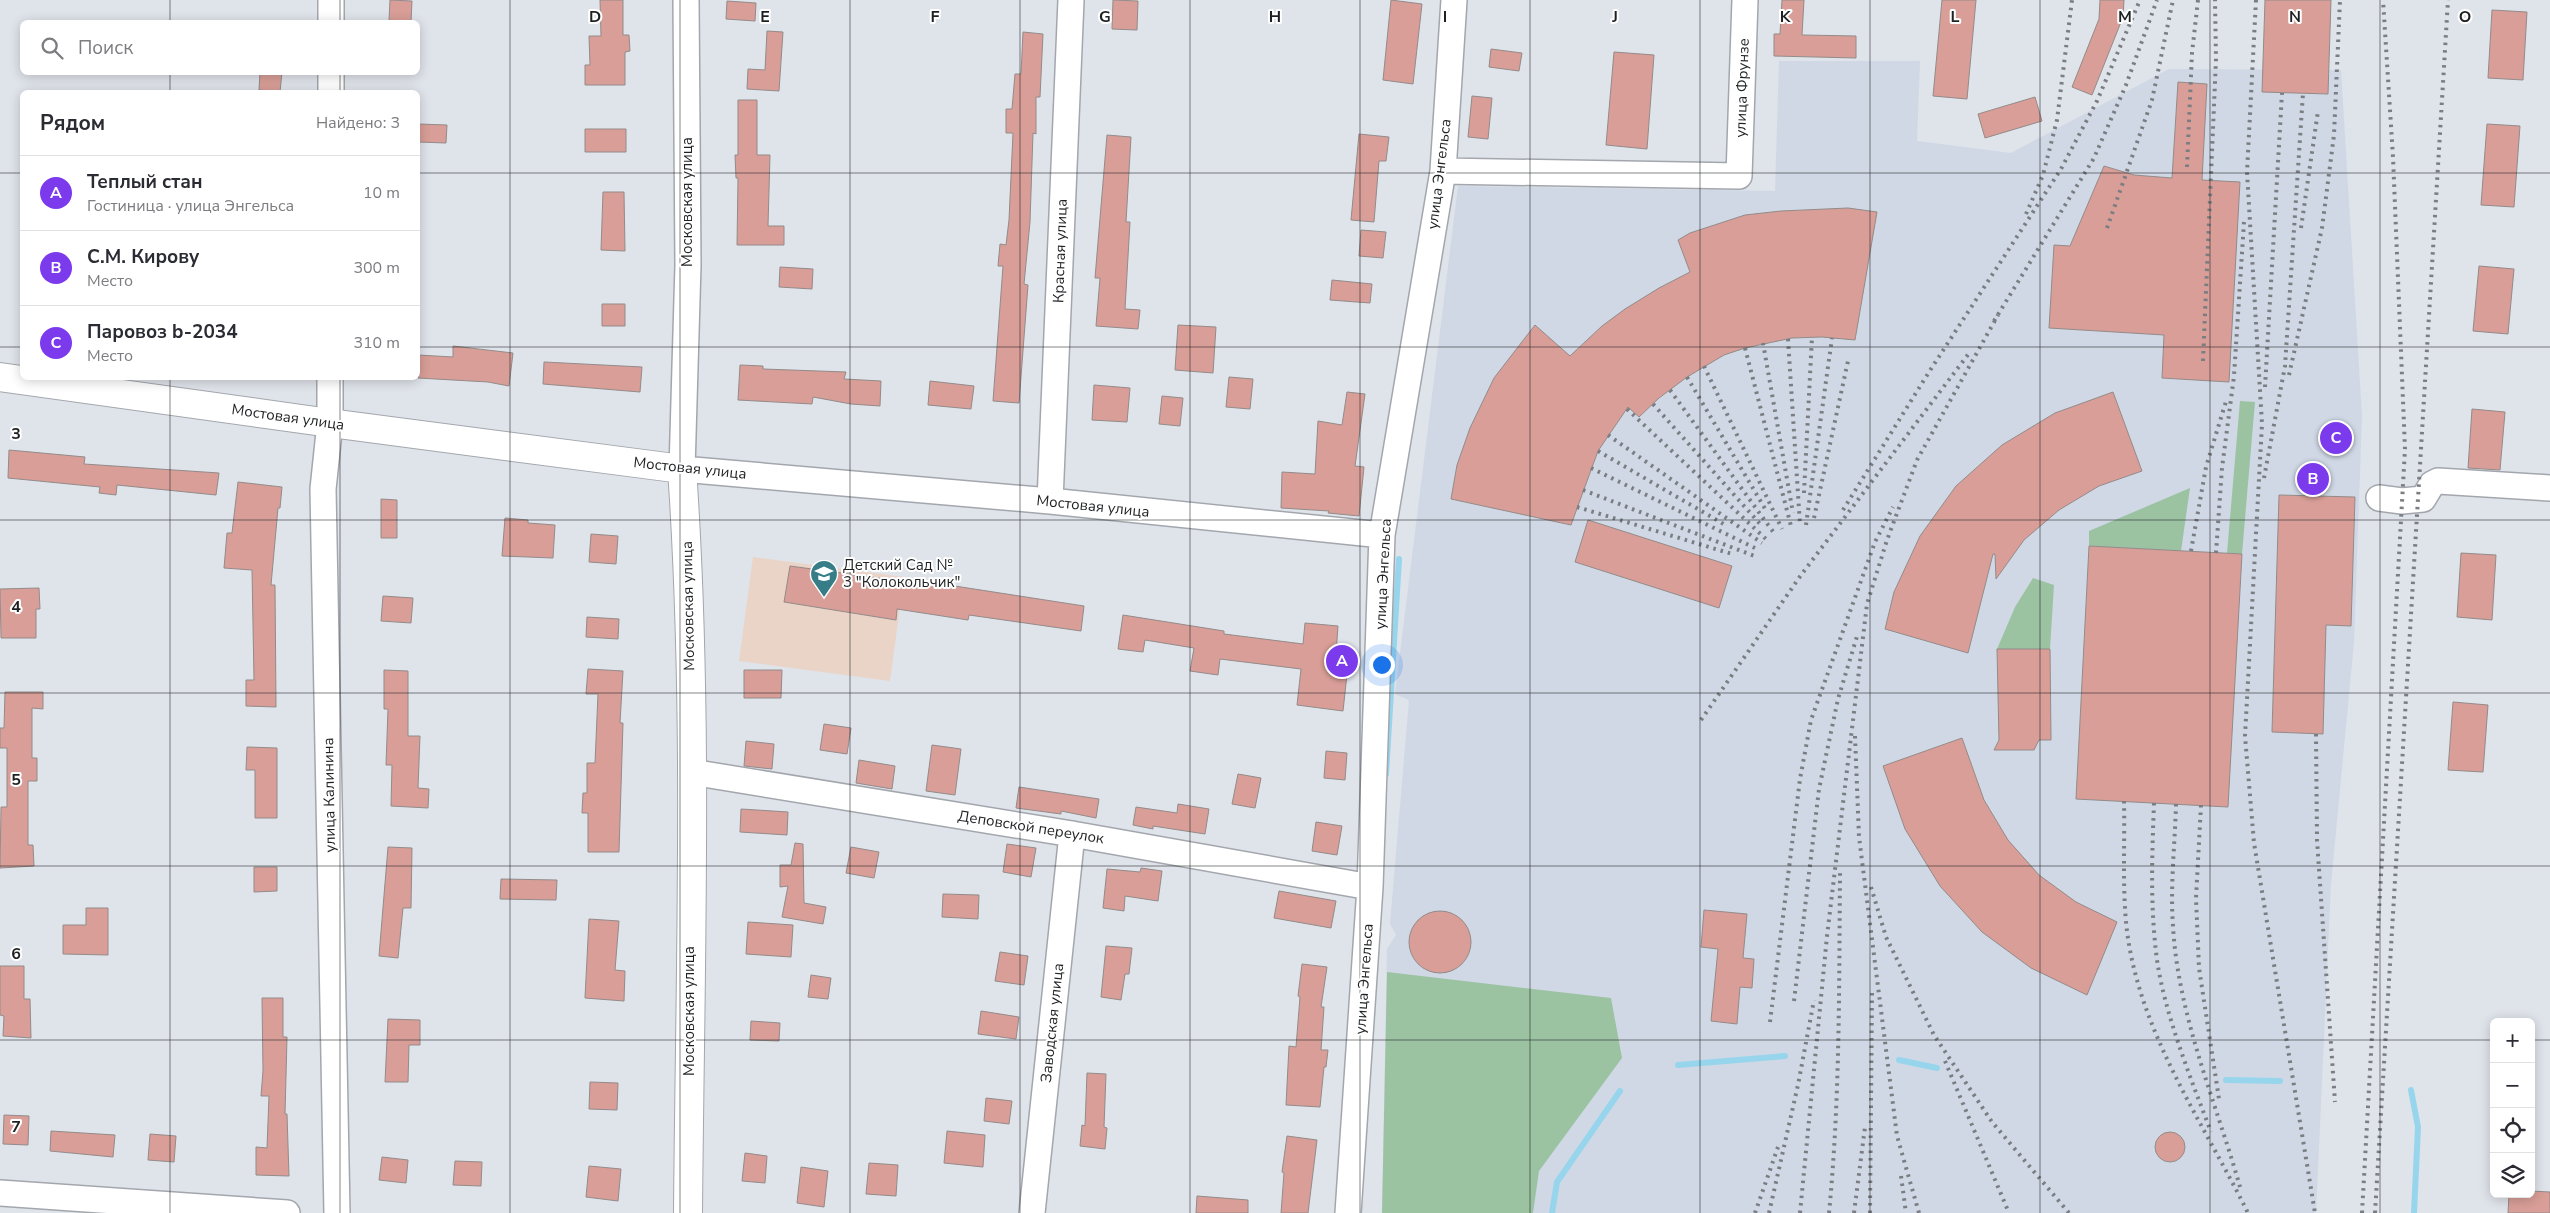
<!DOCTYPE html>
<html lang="ru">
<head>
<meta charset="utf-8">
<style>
	:root { --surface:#fff; --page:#f2f2f3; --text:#2b2b33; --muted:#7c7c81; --line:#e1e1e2; --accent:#7c3aed }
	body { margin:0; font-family:"Nunito Sans",sans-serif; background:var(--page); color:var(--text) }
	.controls { position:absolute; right:15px; bottom:15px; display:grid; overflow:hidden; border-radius:8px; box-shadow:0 2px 12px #0003 }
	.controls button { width:45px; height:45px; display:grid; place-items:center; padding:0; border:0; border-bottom:1px solid var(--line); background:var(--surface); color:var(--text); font:25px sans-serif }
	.you { position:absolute; left:1381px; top:664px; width:18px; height:18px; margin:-12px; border:4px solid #fff; border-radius:50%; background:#1a73e8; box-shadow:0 0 0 8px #1a73e833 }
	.badge { display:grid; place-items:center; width:32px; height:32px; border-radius:50%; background:var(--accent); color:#fff; font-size:16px; font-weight:700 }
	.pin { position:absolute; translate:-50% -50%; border:2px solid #fff; box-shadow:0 1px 5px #0006 }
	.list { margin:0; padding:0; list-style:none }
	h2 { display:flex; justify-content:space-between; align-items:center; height:65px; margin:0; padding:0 20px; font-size:21px }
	h2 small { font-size:16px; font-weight:400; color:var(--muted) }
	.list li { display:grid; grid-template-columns:32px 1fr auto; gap:15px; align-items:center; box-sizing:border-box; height:75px; padding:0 20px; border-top:1px solid var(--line) }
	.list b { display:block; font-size:19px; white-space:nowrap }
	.list p { margin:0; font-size:16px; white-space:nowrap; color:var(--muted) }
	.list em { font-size:16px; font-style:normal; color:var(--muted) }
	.icon { flex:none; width:28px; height:28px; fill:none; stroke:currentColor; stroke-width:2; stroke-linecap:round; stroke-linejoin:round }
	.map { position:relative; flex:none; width:2550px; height:1213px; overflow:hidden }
	.search { position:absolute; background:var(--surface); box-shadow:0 2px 12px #0003; left:20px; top:20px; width:400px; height:55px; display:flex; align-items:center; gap:12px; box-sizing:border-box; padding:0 18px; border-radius:8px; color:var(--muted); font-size:19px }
	.panel { position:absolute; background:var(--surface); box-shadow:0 2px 12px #0003; left:20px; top:90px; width:400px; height:290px; border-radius:8px }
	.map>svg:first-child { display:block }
</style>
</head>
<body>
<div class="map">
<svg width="2550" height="1213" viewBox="0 0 2550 1213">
	<rect width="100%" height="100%" fill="#dfe3ea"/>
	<path fill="#d0d8e5" d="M1779,61H1920L1917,141L2011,153L2169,69L2341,70L2362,416L2354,642L2331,884L2316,1213H1382L1387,949L1396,935L1390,924L1409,700L1395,694L1458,186L1775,191Z"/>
	<path fill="#ead4c7" d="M753,557L904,577L890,681L739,661Z"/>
	<path fill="#9bc3a2" d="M2240,401L2255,402L2242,554L2227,553Z
		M2190,488L2181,551L2089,546V531Z
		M2033,578L2054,585L2050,649H1997L2015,607Z
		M1387,972L1611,998L1622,1058L1539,1171L1533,1213H1382Z"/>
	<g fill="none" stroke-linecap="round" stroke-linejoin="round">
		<path stroke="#97d5ed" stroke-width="6" d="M1386,774L1399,559
			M1899,1060L1937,1068
			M1678,1065L1785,1056
			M2226,1080L2280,1081
			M2411,1090L2418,1127L2414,1213
			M1552,1213L1557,1182L1620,1091"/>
	</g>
	<path fill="#d89e97" stroke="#938b8a" d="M390,0L412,1L411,22L389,21Z
		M600,0H623V35H629L630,51L625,52V85H585V65H590L589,36H601Z
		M1113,0L1138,1L1137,30L1112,29Z
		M1391,0L1422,4L1413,84L1383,80Z
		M1782,0H1804L1802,35L1856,36V58L1774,56V34H1780Z
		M1942,0H1976L1967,99L1933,96Z
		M2100,0H2124L2123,17L2092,95L2072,87L2099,19Z
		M2265,0H2331L2328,94L2262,92Z
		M727,1L756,3L755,21L726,19Z
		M2492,10L2527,12L2523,80L2488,78Z
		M767,31L783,32L779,91L747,89L748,69L765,70Z
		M1023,32L1043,34L1040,97H1036V134L1033,133L1030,222L1024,284L1028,285L1019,403L993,401L1003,266H998L1000,244L1006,245L1009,220L1013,133H1006V109H1012L1015,74H1021Z
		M1491,49L1522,53L1519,71L1489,67Z
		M1614,52L1654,55L1647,149L1606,145Z
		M260,72H282L280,92L259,90Z
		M2178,82L2207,84L2202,180L2240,182L2229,382L2162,378L2164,335L2049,328L2054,245L2070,246L2104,166L2134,175L2172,178Z
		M1472,96L1492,98L1488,139L1468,137Z
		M2035,97L2042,121L1985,138L1978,114Z
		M738,100H757V155H770L768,226H784V245H737L738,178H736L735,155H738Z
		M418,124L447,125L446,143L418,142Z
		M2487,124L2520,126L2514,207L2481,205Z
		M585,129H626V152H585Z
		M1359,134L1389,137L1386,161H1379L1374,222L1351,220Z
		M1107,135L1131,137L1126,222H1130L1125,309L1140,310L1138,329L1096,326L1100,278H1095Z
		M603,192H624L625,251L601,250Z
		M1848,208L1877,212L1855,340L1822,337L1792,338L1745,348L1724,355L1687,377L1659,398L1639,417L1628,407L1598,451L1571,525L1451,499L1457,465L1470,428L1494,378L1535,325L1570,356L1602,326L1625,309L1659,288L1690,272L1678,240L1690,233L1745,215L1781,211Z
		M1361,230L1386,232L1383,258L1359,256Z
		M2479,266L2514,269L2508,334L2473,331Z
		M780,267L813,269L812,289L779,287Z
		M1332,280L1372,284L1370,303L1330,300Z
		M602,304H625V326H602Z
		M1178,325L1216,327L1213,373L1175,370Z
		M453,346L513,353L509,386L488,382L418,378V355L453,357Z
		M544,362L642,367L640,392L543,384Z
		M740,365L763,366V369L846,372L844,379L881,381L880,406L851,404L813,397L812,404L738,400Z
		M1229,377L1253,379L1250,409L1226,407Z
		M930,381L974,386L971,409L928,405Z
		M1094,385L1130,388L1127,422L1092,420Z
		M1347,392L1365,394L1355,466L1364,467L1359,516L1328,513L1329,511L1281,508L1282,472L1315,474L1318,421L1342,425Z
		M2113,392L2142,471L2099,486L2059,510L2024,540L1996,579L1995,554H1993L1968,653L1885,629L1894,592L1920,536L1956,486L2002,445L2055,413Z
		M1162,396L1183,398L1180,426L1159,424Z
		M2472,409L2505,412L2500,470L2468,468Z
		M9,450L85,457L84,464L219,473L216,495L117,485L116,495L99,493L100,487L8,478Z
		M238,482L282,487L280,508H278L271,585H275L276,707L246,706V680H254L252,570L224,568L227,533H232Z
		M2279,495L2355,497L2351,626L2326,625L2323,734L2272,732Z
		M381,499L397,500V538H381Z
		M505,518L528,520V523L555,525L553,558L502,556Z
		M1588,520L1732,566L1719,608L1575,562Z
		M591,534L618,536L616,564L589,562Z
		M2089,546L2242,554L2228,807L2076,799Z
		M2461,553L2496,555L2492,620L2457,617Z
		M790,566L915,583L916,580L1084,606L1081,631L969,615L968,620L897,609L896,620L784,602Z
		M39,588L40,609H36V638H1L0,589Z
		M383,596L413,598L411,623L381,621Z
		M1123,615L1224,631V634L1303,644L1305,623L1338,626L1336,654L1349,656L1343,711L1297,705L1301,669L1220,659L1218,675L1190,671L1194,648L1145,640L1143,652L1118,649Z
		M587,617L619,619L618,639L586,637Z
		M1997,649H2050L2051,740H2039L2034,750H1994L1999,740Z
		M588,669L623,671L620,723H623L619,852H588V813H582L583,793H587V763H595L598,694H586Z
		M384,670L408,671V736H420L418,788L429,789L428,808L391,806L392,765H386L388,709H384Z
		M744,670H782L781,698H744Z
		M5,692H43V709L32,708V758H37V781H28V845H33L34,866L0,868L1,807H7V748H0V728H4Z
		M2453,702L2488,705L2483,772L2448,770Z
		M824,724L851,728L847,754L820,750Z
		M1962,738L1984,800L2008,840L2039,875L2076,902L2117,922L2087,995L2031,968L1982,932L1940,886L1905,829L1883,766Z
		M746,741L774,744L772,769L744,766Z
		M932,745L961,749L955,795L926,791Z
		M247,747L277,748V818H255V770H246Z
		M1326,751L1347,753L1345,780L1324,778Z
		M859,760L895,766L892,789L856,783Z
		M1238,774L1261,778L1255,808L1232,804Z
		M1019,787L1099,799L1096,818L1061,811V814L1016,808Z
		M1178,804L1209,809L1205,834L1153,826V829L1133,825L1136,807L1177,813Z
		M741,809L788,812L787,835L740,832Z
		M1316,822L1342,826L1337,855L1312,851Z
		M795,843L803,844L804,903L826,907L823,924L782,917L788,886L780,887V865H791Z
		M1007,844L1036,848L1031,877L1003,872Z
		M388,847L412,848L411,908H403L398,958L379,956Z
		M851,847L879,852L874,878L846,873Z
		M254,867H277V891L254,892Z
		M1141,868L1162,871L1158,901L1125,896L1124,911L1103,908L1107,869L1140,872Z
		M501,879L557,880L556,900L500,899Z
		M1279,891L1336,901L1331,928L1274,918Z
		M943,894L979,895L978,919L942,917Z
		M86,908H108V955L63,954V925H86Z
		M1704,910L1747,914L1743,958L1754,959L1752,988L1740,987L1737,1024L1711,1021L1718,949L1701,947Z
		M1409 942a31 31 0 1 1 62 0a31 31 0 1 1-62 0Z
		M589,919L619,921L615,970L625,971L624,1001L585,998Z
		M748,922L793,925L791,957L746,954Z
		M1106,946L1132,948L1129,974H1125L1121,1000L1101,997Z
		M1000,952L1028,956L1024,985L995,981Z
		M1302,964L1327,967L1321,1007H1324L1321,1050H1328L1326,1067H1324L1320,1107L1286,1105L1289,1046L1296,1047L1300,997L1298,996Z
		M0,966H24V999H30L31,1038L3,1036L4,1016L0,1015Z
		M811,975L831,978L828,999L808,997Z
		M262,998H283V1037H287L285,1114H287L289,1176L256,1175V1147L267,1148L269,1096H261L263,1071Z
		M981,1011L1019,1017L1016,1039L978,1034Z
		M388,1019L420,1020V1045H409L408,1082H385Z
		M751,1021L780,1023L779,1041L750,1040Z
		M1087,1073L1106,1074L1104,1127L1107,1128L1105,1149L1080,1146L1082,1125L1085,1126Z
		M590,1082L618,1083L617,1110L589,1109Z
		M986,1098L1012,1101L1009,1124L984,1121Z
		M4,1115L29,1116L28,1145L3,1144Z
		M51,1131L115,1135L113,1157L50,1151Z
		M947,1131L985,1135L983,1167L944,1163Z
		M2155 1147a15 15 0 1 1 30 0a15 15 0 1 1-30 0Z
		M150,1134L176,1136L174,1162L148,1160Z
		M1287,1136L1317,1140L1308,1213H1281L1284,1173L1282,1172Z
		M745,1153L767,1156L765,1183L742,1181Z
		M382,1157L408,1160L406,1183L379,1180Z
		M455,1161L482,1162L481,1186L453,1185Z
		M869,1163L898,1165L896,1196L866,1194Z
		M589,1166L621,1169L618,1201L586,1197Z
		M801,1167L828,1171L824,1207L797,1203Z
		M2531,1191L2550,1192V1213H2508L2509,1194H2531Z
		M1197,1196L1248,1200V1213H1196Z"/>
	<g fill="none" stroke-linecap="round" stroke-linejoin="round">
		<defs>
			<path id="minor" d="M686,0L688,265L682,469L1050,501L1382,535
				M331,22V0
				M331,92V72
				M1443,171L1739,176L1745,0
				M330,378V423L323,489L337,1213
				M2379,498L2402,501L2423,499L2432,484L2438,481L2550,488
				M1050,501L1071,0
				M691,772L1072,834L1370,887
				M0,1193L287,1213
				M1032,1213L1072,834
				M1348,1213L1370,887L1382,535L1443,171L1454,0"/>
			<path id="major" d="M0,377L330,423L682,469C699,716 690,965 688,1213"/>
		</defs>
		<use href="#minor" stroke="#a3a7ad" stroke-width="28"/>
		<use href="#major" stroke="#a3a7ad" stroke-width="30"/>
		<use href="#minor" stroke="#fff" stroke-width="25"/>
		<use href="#major" stroke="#fff" stroke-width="28"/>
		<path stroke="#7a7d81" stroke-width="4" stroke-dasharray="2.5 5" stroke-linecap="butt" d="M2256,0L2247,172L2262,424L2245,736L2254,843L2315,1213
			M2187,167L2192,53L2198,0
			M2026,214L2043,175L2057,120L2072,0
			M2107,228L2152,100L2173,0
			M2301,228L2318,111
			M1994,321L2094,158L2126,85L2157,0
			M1788,339L1800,525
			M1763,343L1793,513
			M1745,348L1791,526
			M2203,361L2216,59L2215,0
			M1704,366L1782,529
			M2289,375L2322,228L2334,135L2340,0
			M1687,377L1767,512
			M2265,387L2282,93
			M1670,390L1774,533
			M1653,404L1761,525
			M1627,409L1767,540
			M1608,435L1762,543
			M1598,451L1727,526
			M1591,468L1759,550
			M2264,478L2285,366L2303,93
			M1583,490L1757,557
			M1804,493L1812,337
			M1577,507L1732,554
			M1843,510L1929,372L2061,169L2097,101L2140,0
			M1814,518L1848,361
			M1806,525L1832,338
			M2191,551L2206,467L2227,398
			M2216,553L2222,468L2234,376L2244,222
			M1701,720L1801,575L1970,352
			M2316,734L2317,840L2335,1102
			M1855,736L1859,837L1897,1136L1919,1213
			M2124,801C2125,842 2122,890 2127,931C2140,1034 2203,1122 2248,1213
			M2154,803C2152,856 2150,907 2157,960C2165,1015 2191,1079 2211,1132
			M2176,804C2175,844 2170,886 2173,926C2178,1016 2216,1102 2240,1187
			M2201,805L2196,898L2199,968L2219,1099
			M1871,887L1886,937L1934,1035L1992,1122L2069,1213
			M1794,1001L1819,789L1838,699L1858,633
			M1770,1022L1800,779L1811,720L1875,542L1893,507
			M1945,1061L2009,1213
			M1901,1176L1906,1213
			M1755,1213L1778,1147
			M1769,1213L1798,1085L1814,1000
			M1800,1213L1827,936L1867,604L1887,540L1917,460L1998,315
			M1829,1213C1840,1100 1839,986 1840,873
			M1854,1213L1865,1127
			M1870,1213L1872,993
			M2362,1213L2405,449L2393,157L2383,0
			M2375,1213L2448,0"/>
	</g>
	<path fill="none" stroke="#1f2022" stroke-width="1" stroke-opacity="0.55" d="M170,0V22M340,0V22M510,0V1213M680,0V1213M850,0V1213M1020,0V1213M1190,0V1213M1360,0V1213M1530,0V1213M1700,0V1213M1870,0V1213M2040,0V1213M2210,0V1213M2380,0V1213M170,72V92M340,72V92M0,173H22M418,173H2550M0,347H22M418,347H2550M170,378V1213M340,378V1213M0,520H2550M0,693H2550M0,866H2550M0,1040H2494M2531,1040H2550"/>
	<defs>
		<symbol id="school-pin" viewBox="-11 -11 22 30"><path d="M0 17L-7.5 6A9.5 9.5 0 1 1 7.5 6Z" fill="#367d88" stroke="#fff"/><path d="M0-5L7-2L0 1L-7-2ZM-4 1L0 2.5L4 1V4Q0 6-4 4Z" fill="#fff"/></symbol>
	</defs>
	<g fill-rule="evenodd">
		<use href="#school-pin" x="808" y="558" width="32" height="43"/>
	</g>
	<g text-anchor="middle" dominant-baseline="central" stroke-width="4" stroke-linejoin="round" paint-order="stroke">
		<g font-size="15" fill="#1f2022" stroke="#fff">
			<text transform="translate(1742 88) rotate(-88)">улица Фрунзе</text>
			<text transform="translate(1439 174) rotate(-83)">улица Энгельса</text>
			<text transform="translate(687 202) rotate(-90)">Московская улица</text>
			<text transform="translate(1060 251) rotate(-88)">Красная улица</text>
			<text transform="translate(288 417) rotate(8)">Мостовая улица</text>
			<text transform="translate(690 468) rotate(6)">Мостовая улица</text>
			<text transform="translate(1093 506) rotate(6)">Мостовая улица</text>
			<text transform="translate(1383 574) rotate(-87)">улица Энгельса</text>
			<text transform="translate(688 606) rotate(-91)">Московская улица</text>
			<text transform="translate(329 795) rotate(-91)">улица Калинина</text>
			<text transform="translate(1031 827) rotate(9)">Деповской переулок</text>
			<text transform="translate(1364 979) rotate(-86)">улица Энгельса</text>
			<text transform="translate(689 1011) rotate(-90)">Московская улица</text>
			<text transform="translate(1052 1023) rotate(-84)">Заводская улица</text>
		</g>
		<g font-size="15" fill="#1f2022" stroke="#fff" text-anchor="start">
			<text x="843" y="565">Детский Сад №<tspan x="843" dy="17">3 "Колокольчик"</tspan></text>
		</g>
	</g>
	<g font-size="16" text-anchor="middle" font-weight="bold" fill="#1f2022" stroke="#fff" stroke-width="4" stroke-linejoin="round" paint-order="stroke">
		<text x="595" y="22">D</text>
		<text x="765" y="22">E</text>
		<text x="935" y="22">F</text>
		<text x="1105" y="22">G</text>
		<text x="1275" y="22">H</text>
		<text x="1445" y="22">I</text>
		<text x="1615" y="22">J</text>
		<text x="1785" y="22">K</text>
		<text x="1955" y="22">L</text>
		<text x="2125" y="22">M</text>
		<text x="2295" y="22">N</text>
		<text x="2465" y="22">O</text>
		<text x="16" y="439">3</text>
		<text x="16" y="612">4</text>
		<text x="16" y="785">5</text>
		<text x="16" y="959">6</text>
		<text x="16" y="1132">7</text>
	</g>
</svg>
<div class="controls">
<button>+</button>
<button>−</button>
<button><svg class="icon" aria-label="locate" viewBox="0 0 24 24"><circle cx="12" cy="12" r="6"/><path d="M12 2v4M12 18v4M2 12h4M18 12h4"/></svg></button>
<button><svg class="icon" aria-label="layers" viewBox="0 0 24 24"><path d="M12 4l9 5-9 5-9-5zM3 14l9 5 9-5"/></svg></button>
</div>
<div class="you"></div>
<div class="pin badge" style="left:1342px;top:661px">A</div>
<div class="pin badge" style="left:2313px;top:479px">B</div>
<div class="pin badge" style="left:2336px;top:438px">C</div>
<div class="search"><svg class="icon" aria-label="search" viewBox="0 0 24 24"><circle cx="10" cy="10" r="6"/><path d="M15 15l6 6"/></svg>Поиск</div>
<section class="panel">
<h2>Рядом<small>Найдено: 3</small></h2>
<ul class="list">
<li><span class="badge">A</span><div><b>Теплый стан</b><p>Гостиница · улица Энгельса</p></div><em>10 m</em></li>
<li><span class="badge">B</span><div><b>С.М. Кирову</b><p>Место</p></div><em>300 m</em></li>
<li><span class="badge">C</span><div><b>Паровоз b-2034</b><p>Место</p></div><em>310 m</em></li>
</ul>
</section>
</div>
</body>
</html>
